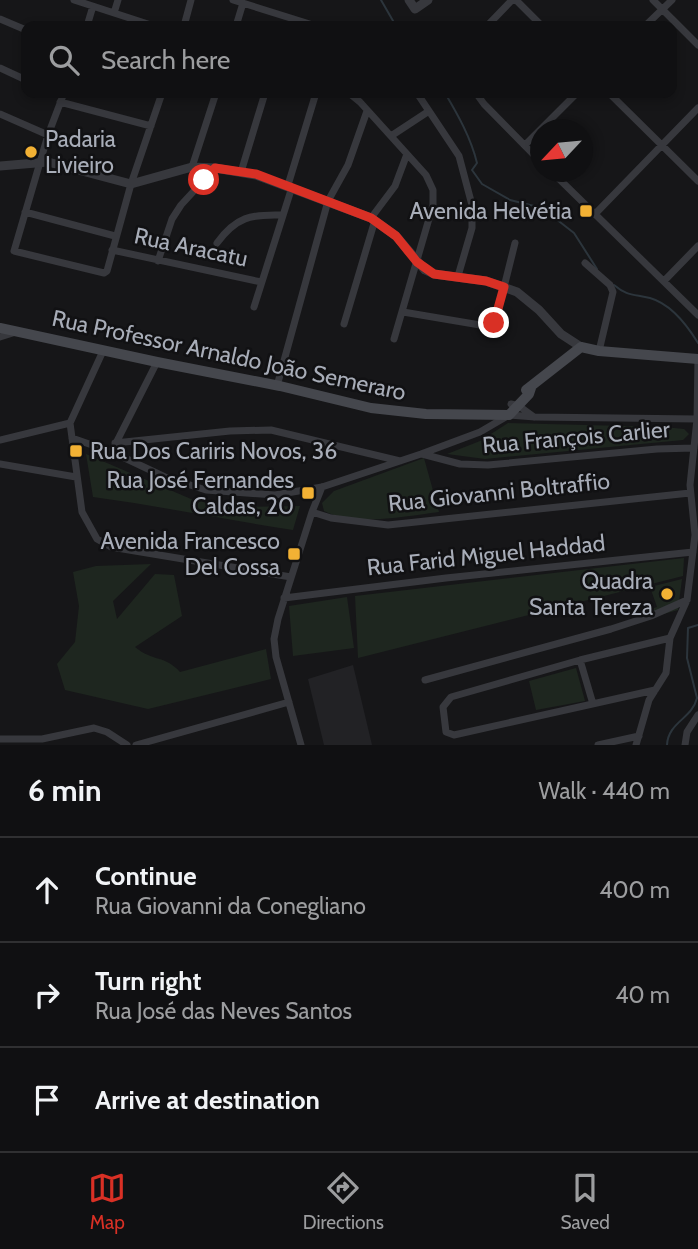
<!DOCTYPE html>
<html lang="en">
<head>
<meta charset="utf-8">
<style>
	:root { --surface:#101012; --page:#19191b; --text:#f1f3f6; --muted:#9c9d9f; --line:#303032; --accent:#d93025 }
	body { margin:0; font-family:Cabin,sans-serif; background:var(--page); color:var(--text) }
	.compass { position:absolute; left:530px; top:119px; width:63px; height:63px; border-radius:50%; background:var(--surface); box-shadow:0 4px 10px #0003; rotate:244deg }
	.stop { position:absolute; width:21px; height:21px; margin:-16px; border:5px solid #d93025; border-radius:50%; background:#fff }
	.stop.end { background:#d93025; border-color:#fff; box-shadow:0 2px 7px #0008 }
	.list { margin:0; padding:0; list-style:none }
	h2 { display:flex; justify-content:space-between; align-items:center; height:91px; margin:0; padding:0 28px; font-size:30px }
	h2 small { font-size:23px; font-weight:400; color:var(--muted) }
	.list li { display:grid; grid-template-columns:46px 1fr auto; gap:21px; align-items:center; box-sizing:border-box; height:105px; padding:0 28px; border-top:2px solid var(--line) }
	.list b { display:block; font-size:26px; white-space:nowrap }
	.list p { margin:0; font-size:23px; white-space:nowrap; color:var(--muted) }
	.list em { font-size:23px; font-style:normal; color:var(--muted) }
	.icon { flex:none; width:38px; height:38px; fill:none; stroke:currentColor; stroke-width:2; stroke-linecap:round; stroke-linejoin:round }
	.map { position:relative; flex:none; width:698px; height:745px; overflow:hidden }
	.search { position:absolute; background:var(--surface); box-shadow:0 4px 10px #0003; left:21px; right:21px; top:21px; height:77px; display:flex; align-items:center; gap:18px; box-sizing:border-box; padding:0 24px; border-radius:14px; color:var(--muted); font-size:26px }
	.sheet { height:406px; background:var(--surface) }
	nav { display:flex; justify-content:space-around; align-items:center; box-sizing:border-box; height:98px; border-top:2px solid var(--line); background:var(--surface); font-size:19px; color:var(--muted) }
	nav a { display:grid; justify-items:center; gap:4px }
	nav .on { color:var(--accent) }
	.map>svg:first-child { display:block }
</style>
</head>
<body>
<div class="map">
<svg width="698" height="745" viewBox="0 0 698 745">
	<rect width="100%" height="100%" fill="#161618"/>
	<path fill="#222225" d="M353,665L372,745H324L308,679Z"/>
	<path fill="#1e261f" d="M508,423L664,427L684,429L689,434L683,440L485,459L447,454L480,441Z
		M86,454L191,499L232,507L300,506L293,530C226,520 160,506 93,497Z
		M424,458L439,512C406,516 356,527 324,511L322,503L334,491Z
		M684,558L683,576L358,658L355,596Z
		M151,564L113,601L117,619L155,574L174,575L182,616L135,647C153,662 165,655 180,672L266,649L271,679L148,709L65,690L57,664L75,642L79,606L73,572L96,566Z
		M682,579L678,610L653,617L650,614L654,608L657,607L650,587Z
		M347,597L354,648L293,656L289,606Z
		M576,668L585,701L536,710L529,681Z"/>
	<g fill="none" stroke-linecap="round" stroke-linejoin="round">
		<path stroke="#2c353c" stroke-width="2" d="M381,0L396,26
			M445,93C458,115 471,138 477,163L472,170L482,184L510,200L542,208L574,233L597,269
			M614,285C627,296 633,294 650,298C671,304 687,325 698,343
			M667,745C668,722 692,719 697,698L687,658L688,628L698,625"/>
		<path stroke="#37383d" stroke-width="7" d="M74,0L154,26
			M233,0L316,26
			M516,0L542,26
			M653,0L698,45
			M114,13L118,0
			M0,19L26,30
			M87,26L93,6
			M184,26L191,0
			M236,26L243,3
			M487,26L512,0
			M645,26L672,0
			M0,68L26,80
			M64,93L48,135L14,251L104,273L107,271L131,184L162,93
			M349,93L360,102L426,175L433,190V205L394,339
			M417,93L459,156L472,205V228L458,276
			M476,93L484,104L540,161
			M609,93L698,181
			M60,102L151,126
			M0,114L48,135
			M391,136L429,111
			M525,145L577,93
			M192,167L216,93
			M241,172L265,93
			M552,172L698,315
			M288,185L316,93
			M25,212L115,236
			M596,213L698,108
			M371,218L395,186L407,154
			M217,243C236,217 251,214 282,215
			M112,250L261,282
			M158,261L172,219L181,205L215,168
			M585,263L610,285L613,292L599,351
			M664,281L698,246
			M254,307L292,187
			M403,312L486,326L492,325L496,319L515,243
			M344,324L375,220
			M0,337L16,332
			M103,351L70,423L82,512L97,539L111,547L291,577
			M277,386L328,201L348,165L367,111
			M511,404L519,406L534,417
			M72,438L112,452L165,477L206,490L275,495L322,487L421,454L480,432L509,415L535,417L697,419
			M0,440L70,423
			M115,443L230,431L271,430L400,461
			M115,445L157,362
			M422,454L460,464L488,465L657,449L694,448
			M0,464L76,477
			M312,512L331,518L388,525L690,493
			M284,598L446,578L693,552
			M580,660L593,704
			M425,680L611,629L651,616L687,600
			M655,690L454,735L446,732L443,707L451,697L580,660L670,638
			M0,739H42L94,728L107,732L127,745
			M136,745L289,702
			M301,745L276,657L274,639L278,619L312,512L322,487
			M598,745L639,736
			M636,745L649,700L666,673L670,638L687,600L695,535L690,485L697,419L698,359
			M685,745L687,732L698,715"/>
		<path stroke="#37383d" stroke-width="9" d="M409,0L415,9L428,0
			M0,166L48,162L131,184L192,167L215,168L256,175L371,218L396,236L425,270L434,274L486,281L517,292L539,310L561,334L581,347"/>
		<path stroke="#45474d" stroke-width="10" d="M0,328L157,362L280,386L371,408L426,414L509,415L529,394L531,388
			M526,390L581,347L599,351L698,359"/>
	</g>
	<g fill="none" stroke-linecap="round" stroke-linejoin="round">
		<path stroke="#d93025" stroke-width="9" d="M204,180L215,168L256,174L371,218L396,236L417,262L434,274L486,281L504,287L494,323"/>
	</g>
	<g fill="#f2b134" stroke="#111113" stroke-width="2.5">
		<circle cx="31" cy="152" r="7"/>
		<rect x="579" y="204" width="14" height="14" rx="3.5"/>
		<rect x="69" y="444" width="14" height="14" rx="3.5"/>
		<rect x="301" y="486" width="14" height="14" rx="3.5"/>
		<rect x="287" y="547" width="14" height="14" rx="3.5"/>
		<circle cx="667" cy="594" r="7"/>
	</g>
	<g text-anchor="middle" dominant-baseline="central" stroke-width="5" stroke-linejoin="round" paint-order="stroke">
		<g font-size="23" fill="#a8adb8" stroke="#111113" text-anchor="end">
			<text x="45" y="139" text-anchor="start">Padaria<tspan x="45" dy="26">Livieiro</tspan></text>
			<text x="572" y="211">Avenida Helvétia</text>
			<text x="90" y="451" text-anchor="start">Rua Dos Cariris Novos, 36</text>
			<text x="294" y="480">Rua José Fernandes<tspan x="294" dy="26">Caldas, 20</tspan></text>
			<text x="280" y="541">Avenida Francesco<tspan x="280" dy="26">Del Cossa</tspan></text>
			<text x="653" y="581">Quadra<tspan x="653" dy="26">Santa Tereza</tspan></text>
		</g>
		<g font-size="23" fill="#a8adb8" stroke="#111113">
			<text transform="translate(191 247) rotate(12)">Rua Aracatu</text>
			<text transform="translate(229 355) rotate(12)">Rua Professor Arnaldo João Semeraro</text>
			<text transform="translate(576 437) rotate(-5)">Rua François Carlier</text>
			<text transform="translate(499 492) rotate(-6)">Rua Giovanni Boltraffio</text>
			<text transform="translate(486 555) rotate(-6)">Rua Farid Miguel Haddad</text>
		</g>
	</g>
</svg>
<svg class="compass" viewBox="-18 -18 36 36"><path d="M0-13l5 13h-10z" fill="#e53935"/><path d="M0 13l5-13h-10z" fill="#9c9d9f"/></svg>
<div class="stop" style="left:204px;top:180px"></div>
<div class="stop end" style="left:494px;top:323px"></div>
<div class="search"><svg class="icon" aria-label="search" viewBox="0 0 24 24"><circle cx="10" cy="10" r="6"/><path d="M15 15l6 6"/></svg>Search here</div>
</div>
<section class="sheet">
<h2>6 min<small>Walk · 440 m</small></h2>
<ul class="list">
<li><svg class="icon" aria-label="ahead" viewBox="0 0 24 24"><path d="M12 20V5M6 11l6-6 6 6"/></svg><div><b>Continue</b><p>Rua Giovanni da Conegliano</p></div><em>400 m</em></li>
<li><svg class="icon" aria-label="right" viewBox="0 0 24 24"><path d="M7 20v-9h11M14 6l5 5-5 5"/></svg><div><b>Turn right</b><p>Rua José das Neves Santos</p></div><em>40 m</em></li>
<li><svg class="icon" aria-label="arrive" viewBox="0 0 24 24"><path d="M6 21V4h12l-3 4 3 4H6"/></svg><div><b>Arrive at destination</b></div></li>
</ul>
</section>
<nav>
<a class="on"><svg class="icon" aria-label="map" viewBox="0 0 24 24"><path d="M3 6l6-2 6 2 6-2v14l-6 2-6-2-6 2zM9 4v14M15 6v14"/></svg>Map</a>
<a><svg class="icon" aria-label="directions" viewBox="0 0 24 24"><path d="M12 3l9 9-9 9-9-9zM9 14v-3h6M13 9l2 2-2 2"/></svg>Directions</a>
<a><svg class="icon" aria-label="saved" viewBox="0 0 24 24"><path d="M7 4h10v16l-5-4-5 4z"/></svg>Saved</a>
</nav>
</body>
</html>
